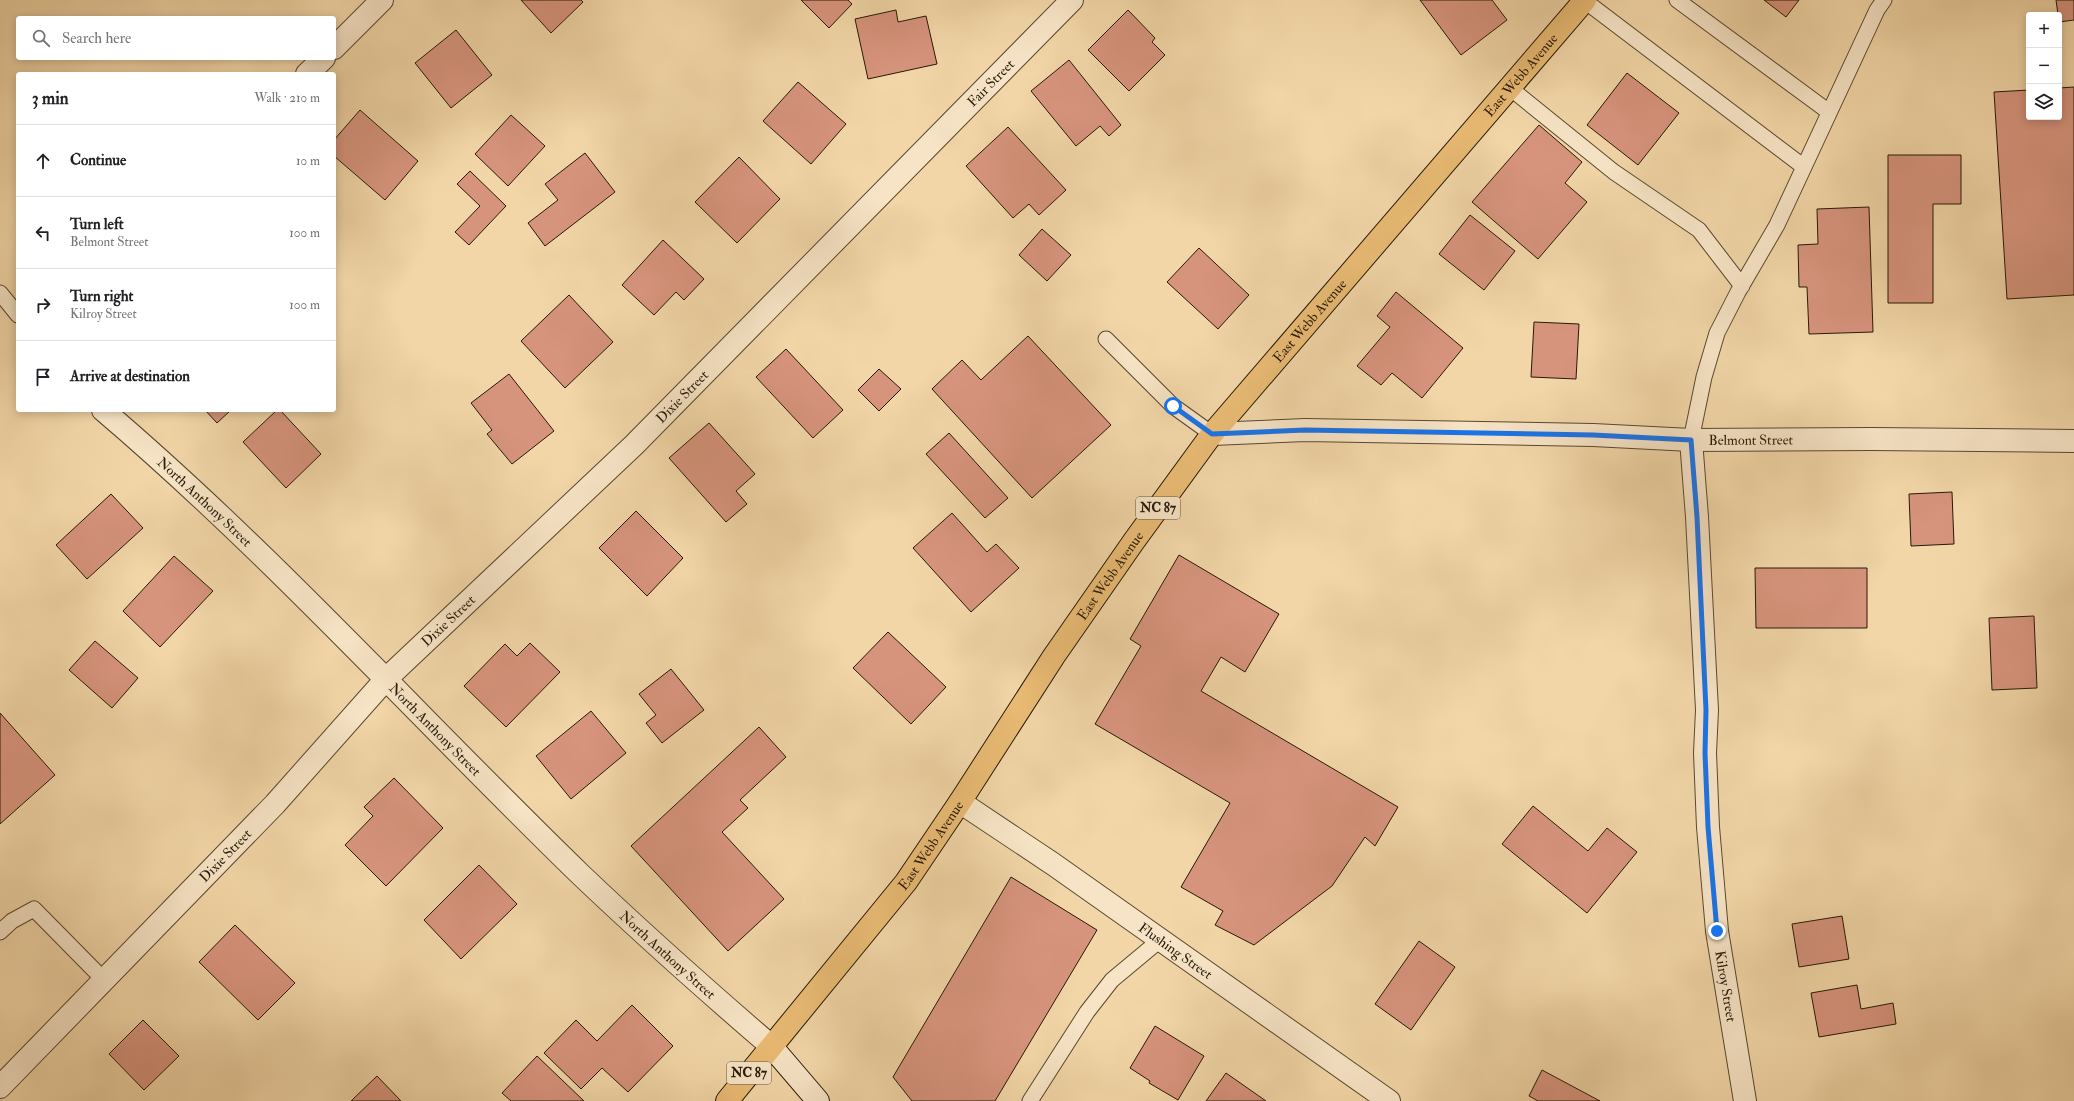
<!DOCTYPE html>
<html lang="en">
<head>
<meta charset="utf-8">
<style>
	:root { --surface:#fff; --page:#f2f2f2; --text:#202124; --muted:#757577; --line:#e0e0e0 }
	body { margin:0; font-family:"IM FELL Double Pica",serif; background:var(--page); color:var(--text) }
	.controls { position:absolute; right:12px; top:12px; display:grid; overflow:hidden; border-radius:4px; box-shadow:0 2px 10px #0003 }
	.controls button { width:36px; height:36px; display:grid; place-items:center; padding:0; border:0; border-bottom:1px solid var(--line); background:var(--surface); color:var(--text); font:20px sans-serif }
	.stop { position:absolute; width:12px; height:12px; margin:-9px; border:3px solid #1a73e8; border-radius:50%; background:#fff }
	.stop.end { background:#1a73e8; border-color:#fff; box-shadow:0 1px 4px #0008 }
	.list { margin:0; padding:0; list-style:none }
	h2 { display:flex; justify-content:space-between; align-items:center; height:52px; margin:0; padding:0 16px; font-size:17px }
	h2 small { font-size:13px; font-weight:400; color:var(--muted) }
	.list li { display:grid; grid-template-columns:26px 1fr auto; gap:12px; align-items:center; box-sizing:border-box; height:72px; padding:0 16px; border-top:1px solid var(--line) }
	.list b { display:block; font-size:15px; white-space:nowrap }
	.list p { margin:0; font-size:13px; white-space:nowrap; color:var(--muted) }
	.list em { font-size:13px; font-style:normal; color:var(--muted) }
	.icon { flex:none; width:22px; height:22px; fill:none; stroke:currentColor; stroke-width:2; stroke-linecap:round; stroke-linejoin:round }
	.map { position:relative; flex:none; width:2074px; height:1101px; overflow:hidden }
	.search { position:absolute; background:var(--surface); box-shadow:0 2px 10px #0003; left:16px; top:16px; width:320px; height:44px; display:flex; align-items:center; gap:10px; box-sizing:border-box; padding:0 14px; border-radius:4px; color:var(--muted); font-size:15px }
	.panel { position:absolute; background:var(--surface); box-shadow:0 2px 10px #0003; left:16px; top:72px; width:320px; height:340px; border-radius:4px }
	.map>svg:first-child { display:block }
</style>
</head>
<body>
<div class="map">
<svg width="2074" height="1101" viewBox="0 0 2074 1101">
	<rect width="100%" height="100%" fill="#f2d6a7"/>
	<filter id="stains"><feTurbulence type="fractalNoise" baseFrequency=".005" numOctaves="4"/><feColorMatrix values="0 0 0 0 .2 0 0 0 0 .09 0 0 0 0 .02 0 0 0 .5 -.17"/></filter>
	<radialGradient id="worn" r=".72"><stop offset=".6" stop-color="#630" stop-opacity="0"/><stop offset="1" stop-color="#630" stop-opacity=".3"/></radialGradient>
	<path fill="#d7947d" stroke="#261906" d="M521,0H581L583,2L551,33Z
		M801,0H848L852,4L829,28Z
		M1420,0H1492L1507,20L1461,55Z
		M1764,0H1799L1786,17Z
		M2056,0H2074V20L2059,22Z
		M896,10L898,22L926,16L937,64L868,79L855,19Z
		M1128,10L1155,38L1152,42L1165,55L1129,91L1088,50Z
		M456,30L492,75L451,108L415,63Z
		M1069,60L1121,125L1109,136L1100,126L1076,146L1031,91Z
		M1627,73L1679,113L1638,165L1587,125Z
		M798,82L846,124L811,164L763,121Z
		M2074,87V295L2007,299L1994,92L2029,90V117H2059V88Z
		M360,110L418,161L385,200L334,156V140Z
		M511,115L545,146L508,186L475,154Z
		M1539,125L1582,162L1565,183L1587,202L1538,259L1472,202Z
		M1008,127L1066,190L1039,215L1029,204L1013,218L966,166Z
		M585,153L615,192L545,246L528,223L558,200L545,184Z
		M1888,155H1961V204H1933V303H1888Z
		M739,157L780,199L737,243L695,202Z
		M470,171L506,206L469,245L455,232L480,206L457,184Z
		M1869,207L1873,332L1809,334L1807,287H1799L1798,245L1818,244L1817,209Z
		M1470,215L1515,251L1484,290L1439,254Z
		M1042,229L1071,255L1047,281L1019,255Z
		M663,240L704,279L684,300L676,292L654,315L622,285Z
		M1199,248L1249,295L1218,329L1167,282Z
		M1396,292L1463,348L1422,398L1392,373L1381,385L1357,366L1390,327L1377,316Z
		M569,295L613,342L565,388L521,341Z
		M1534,322L1579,324L1576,379L1531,377Z
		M1028,336L1111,425L1032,498L932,389L962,360L981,380Z
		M786,349L843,410L813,438L756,377Z
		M879,369L901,389L879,411L858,390Z
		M509,374L554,431L512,464L487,434L492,430L471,403Z
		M205,410H231L217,423Z
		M277,410H280L321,454L286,488L243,442Z
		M709,423L755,474L736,491L747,504L726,522L669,458Z
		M949,433L1008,498L985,518L926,454Z
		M1952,492L1954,544L1911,546L1909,494Z
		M111,494L143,528L87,579L56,545Z
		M636,511L683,558L647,596L599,548Z
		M952,513L987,552L996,544L1019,568L971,612L913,548Z
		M1179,555L1279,614L1245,672L1221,657L1201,691L1398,807L1375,846L1365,837L1332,886L1254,945L1215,925L1223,911L1181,887L1230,803L1095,724L1141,646L1130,639Z
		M174,556L213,591L160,647L123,611Z
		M1755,568H1867V628H1756Z
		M2034,616L2037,688L1992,690L1989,618Z
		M888,632L946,687L911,724L853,668Z
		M95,641L138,678L112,708L69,670Z
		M530,643L560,672L506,727L464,686L505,644L517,656Z
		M671,669L704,710L662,743L646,723L656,715L639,694Z
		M591,711L626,753L571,799L536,756Z
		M0,713L55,775L0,824Z
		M759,727L786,757L740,800L748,808L722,832L784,899L728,951L631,846Z
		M394,778L443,828L386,886L345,845L373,816L364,807Z
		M1533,806L1588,851L1607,828L1637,852L1587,913L1502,844Z
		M479,865L517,904L461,959L424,920Z
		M1011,877L1097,930L995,1101H912L893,1077Z
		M1842,916L1849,959L1799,967L1792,924Z
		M235,925L295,983L258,1020L199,962Z
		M1419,941L1455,967L1411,1030L1375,1004Z
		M1857,985L1861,1009L1893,1003L1896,1024L1819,1037L1811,993Z
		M632,1005L673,1046L628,1092L602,1068L581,1089L544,1053L576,1020L597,1041Z
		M143,1020L179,1056L144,1090L109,1054Z
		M1155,1026L1204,1056L1178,1100L1149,1083L1150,1081L1130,1068Z
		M537,1056L584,1101H511L502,1093Z
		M1542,1070L1600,1101H1538L1529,1096Z
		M1226,1073L1266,1101H1206Z
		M377,1076L401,1101H351Z"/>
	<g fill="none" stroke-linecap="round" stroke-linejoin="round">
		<defs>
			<path id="service" d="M1677,0L1829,112
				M1585,1L1804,167
				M1510,88L1614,172L1699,230L1742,286
				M0,293L18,315
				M1106,339L1173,406L1212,434
				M1691,440L1704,377L1717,333L1738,292L1777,225L1877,10L1884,0
				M0,932L12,921L34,909L103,979
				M1030,1101L1087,1012L1112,980L1160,940"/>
			<g id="minor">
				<path d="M334,48L382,0"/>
				<path d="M307,74L324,58"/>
				<path id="s1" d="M103,410C272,554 422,721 581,875C643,934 706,990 771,1046"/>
				<path id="s2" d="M1691,440L1697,517L1707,710L1705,753L1708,827L1717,931L1745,1101"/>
				<path id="s3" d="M960,802L1053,864L1389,1101"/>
				<path id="s4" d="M0,1087L275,804L386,679L634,445L1072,0"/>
			</g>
			<g id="tertiary">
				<path id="s5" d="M1212,434L1305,430L1593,435L1691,440L1871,439L2074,441"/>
			</g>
			<path id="secondary" d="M771,1046L818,1101"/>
			<g id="trunk">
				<path id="s6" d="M727,1101L906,882L960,802L1054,656L1134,541L1212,434L1585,0"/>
			</g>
		</defs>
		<use href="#service" stroke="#59482e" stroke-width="17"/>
		<use href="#minor" stroke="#59482e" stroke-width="24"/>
		<use href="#tertiary" stroke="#59482e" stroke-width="24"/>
		<use href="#secondary" stroke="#261906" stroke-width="24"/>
		<use href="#trunk" stroke="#261906" stroke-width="24"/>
		<use href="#service" stroke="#f7e4c6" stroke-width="15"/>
		<use href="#minor" stroke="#f7e4c6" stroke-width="22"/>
		<use href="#tertiary" stroke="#f7e4c6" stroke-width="22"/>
		<use href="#secondary" stroke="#f7e4c6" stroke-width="22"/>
		<use href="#trunk" stroke="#e9bb74" stroke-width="22"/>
	</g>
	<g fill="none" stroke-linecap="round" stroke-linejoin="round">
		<path stroke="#1a73e8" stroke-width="5" d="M1173,406L1212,434L1305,430L1593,435L1691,440L1697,517L1706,710L1705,753L1708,827L1717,931"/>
	</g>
	<g text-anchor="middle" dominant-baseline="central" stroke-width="3" stroke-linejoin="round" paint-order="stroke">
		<g fill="#f7e4c6" stroke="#655640" stroke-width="1">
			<rect x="1136" y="497" width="44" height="22" rx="3"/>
			<rect x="727" y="1062" width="44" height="22" rx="3"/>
		</g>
		<g font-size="13" font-weight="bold" fill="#261906">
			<text x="1158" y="508">NC 87</text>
			<text x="749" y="1073">NC 87</text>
		</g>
		<g font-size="14" fill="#261906" stroke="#f7e4c6">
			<text stroke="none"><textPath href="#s6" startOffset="1299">East Webb Avenue</textPath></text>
			<text stroke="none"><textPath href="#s4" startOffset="1411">Fair Street</textPath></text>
			<text stroke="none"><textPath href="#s6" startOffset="975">East Webb Avenue</textPath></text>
			<text stroke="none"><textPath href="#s4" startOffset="971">Dixie Street</textPath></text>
			<text stroke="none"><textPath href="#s5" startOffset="539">Belmont Street</textPath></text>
			<text stroke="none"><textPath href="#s1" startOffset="137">North Anthony Street</textPath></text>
			<text stroke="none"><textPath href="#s6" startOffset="651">East Webb Avenue</textPath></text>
			<text stroke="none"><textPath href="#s4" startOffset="647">Dixie Street</textPath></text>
			<text stroke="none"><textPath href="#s1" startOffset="461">North Anthony Street</textPath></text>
			<text stroke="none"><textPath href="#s6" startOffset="327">East Webb Avenue</textPath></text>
			<text stroke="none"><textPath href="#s4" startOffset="323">Dixie Street</textPath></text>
			<text stroke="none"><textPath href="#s3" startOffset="262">Flushing Street</textPath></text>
			<text stroke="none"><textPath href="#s1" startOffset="785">North Anthony Street</textPath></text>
			<text stroke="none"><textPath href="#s2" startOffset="548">Kilroy Street</textPath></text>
		</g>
	</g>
	<rect width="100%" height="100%" filter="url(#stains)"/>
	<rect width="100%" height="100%" fill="url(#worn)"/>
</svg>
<div class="controls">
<button>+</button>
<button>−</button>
<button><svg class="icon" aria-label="layers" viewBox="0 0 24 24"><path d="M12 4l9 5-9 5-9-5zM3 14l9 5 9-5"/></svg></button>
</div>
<div class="stop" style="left:1173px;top:406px"></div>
<div class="stop end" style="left:1717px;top:931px"></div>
<div class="search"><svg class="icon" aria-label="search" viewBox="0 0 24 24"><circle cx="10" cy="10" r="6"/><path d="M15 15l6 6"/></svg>Search here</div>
<section class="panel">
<h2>3 min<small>Walk · 210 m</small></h2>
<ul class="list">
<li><svg class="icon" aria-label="ahead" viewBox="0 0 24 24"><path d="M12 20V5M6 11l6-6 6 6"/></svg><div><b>Continue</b></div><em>10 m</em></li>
<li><svg class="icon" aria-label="left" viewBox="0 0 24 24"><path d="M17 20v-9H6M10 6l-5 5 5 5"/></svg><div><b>Turn left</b><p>Belmont Street</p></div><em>100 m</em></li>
<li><svg class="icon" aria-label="right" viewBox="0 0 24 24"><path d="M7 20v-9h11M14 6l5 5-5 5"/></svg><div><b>Turn right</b><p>Kilroy Street</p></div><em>100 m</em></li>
<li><svg class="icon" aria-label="arrive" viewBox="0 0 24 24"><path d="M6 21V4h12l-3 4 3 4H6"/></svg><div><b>Arrive at destination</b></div></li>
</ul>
</section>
</div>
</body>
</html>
